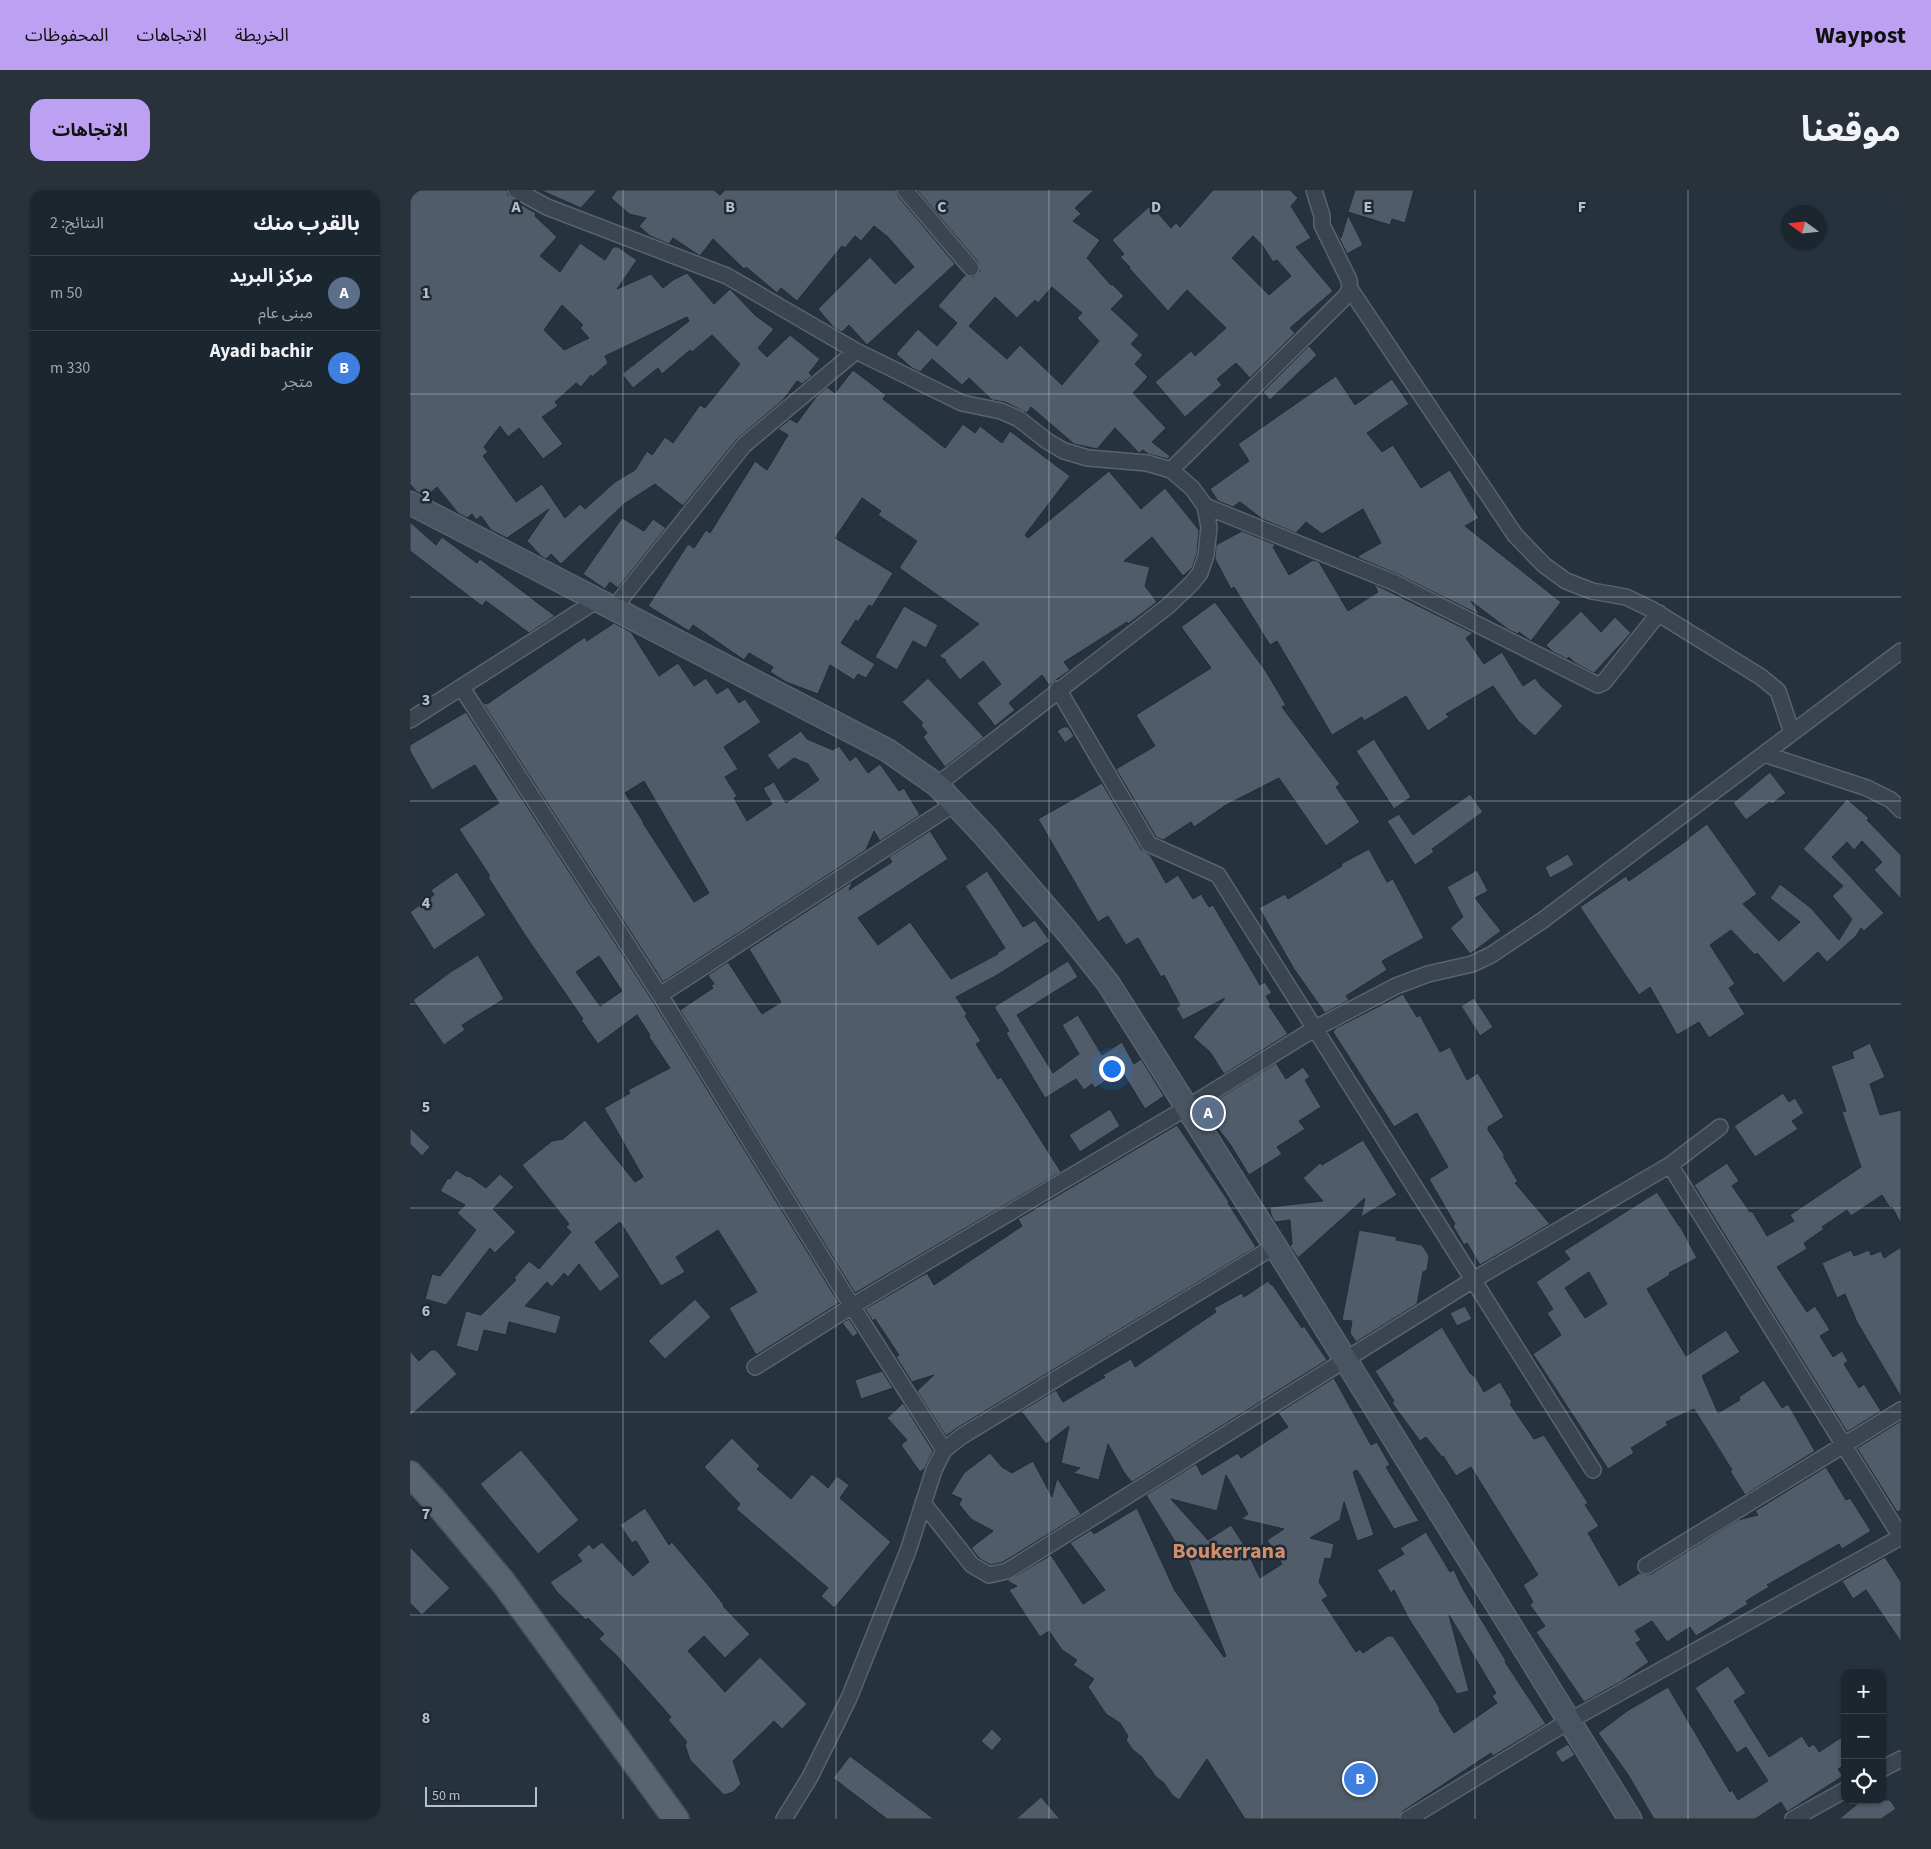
<!DOCTYPE html>
<html lang="ar">
<head>
<meta charset="utf-8">
<style>
	:root { --surface:#1c262f; --page:#29323b; --text:#f1f3f6; --muted:#a0a5aa; --line:#3a434b; --accent:#bca0f2 }
	body { margin:0; font-family:"Source Sans 3","Noto Sans Arabic",sans-serif; background:var(--page); color:var(--text); direction:rtl }
	.controls { position:absolute; right:15px; bottom:15px; display:grid; overflow:hidden; border-radius:10px; box-shadow:0 1px 4px #0004 }
	.controls button { width:45px; height:45px; display:grid; place-items:center; padding:0; border:0; border-bottom:1px solid var(--line); background:var(--surface); color:var(--text); font:25px sans-serif }
	.compass { position:absolute; left:1371px; top:15px; width:45px; height:45px; border-radius:50%; background:var(--surface); box-shadow:0 1px 4px #0004; rotate:285deg }
	.scale { position:absolute; left:15px; bottom:12px; width:112px; box-sizing:border-box; padding-left:5px; border:2px solid #b7c0ca; border-top:0; font-size:14px; line-height:18px; white-space:nowrap; color:#b7c0ca; -webkit-text-stroke:4px #1f2a34; paint-order:stroke }
	.you { position:absolute; left:701px; top:878px; width:18px; height:18px; margin:-12px; border:4px solid #fff; border-radius:50%; background:#1a73e8; box-shadow:0 0 0 8px #1a73e833 }
	.badge { display:grid; place-items:center; width:32px; height:32px; border-radius:50%; background:var(--accent); color:#fff; font-size:16px; font-weight:700 }
	.pin { position:absolute; translate:-50% -50%; border:2px solid #fff; box-shadow:0 1px 5px #0006 }
	.list { margin:0; padding:0; list-style:none }
	h2 { display:flex; justify-content:space-between; align-items:center; height:65px; margin:0; padding:0 20px; font-size:21px }
	h2 small { font-size:16px; font-weight:400; color:var(--muted) }
	.list li { display:grid; grid-template-columns:32px 1fr auto; gap:15px; align-items:center; box-sizing:border-box; height:75px; padding:0 20px; border-top:1px solid var(--line) }
	.list b { display:block; font-size:19px; white-space:nowrap }
	.list p { margin:0; font-size:16px; white-space:nowrap; color:var(--muted) }
	.list em { font-size:16px; font-style:normal; color:var(--muted) }
	.icon { flex:none; width:28px; height:28px; fill:none; stroke:currentColor; stroke-width:2; stroke-linecap:round; stroke-linejoin:round }
	.map { position:relative; flex:none; width:1491px; height:1629px; overflow:hidden; direction:ltr; border-radius:15px }
	header { display:flex; align-items:center; gap:30px; box-sizing:border-box; height:70px; padding:0 25px; background:var(--accent); color:#111 }
	header strong { font-size:24px }
	nav { display:flex; gap:28px; margin-inline-start:auto; font-size:18px }
	.intro { display:flex; align-items:center; justify-content:space-between; box-sizing:border-box; height:120px; padding:0 30px }
	h1 { margin:0; font-size:35px }
	.button { padding:12px 22px; border-radius:15px; background:var(--accent); color:#111; font-size:18px; font-weight:700 }
	main { display:flex; gap:30px; padding:0 30px }
	aside { flex:1; background:var(--surface); border-radius:15px; box-shadow:0 1px 4px #0004 }
	.map>svg:first-child { display:block }
</style>
</head>
<body>
<header>
<strong>Waypost</strong>
<nav><a>الخريطة</a><a>الاتجاهات</a><a>المحفوظات</a></nav>
</header>
<div class="intro"><h1>موقعنا</h1><a class="button">الاتجاهات</a></div>
<main>
<div class="map">
<svg width="1491" height="1629" viewBox="0 0 1491 1629">
	<rect width="100%" height="100%" fill="#26333f"/>
	<path fill="#505c6a" stroke="#212c36" fill-rule="evenodd" d="M0,0H97L98,5L107,11L106,12L126,23L125,26L147,47L130,66L150,82L170,53L195,70L203,57H208L227,70L207,99L241,84L253,98L263,90L277,83L304,114L320,99L346,126L364,139L348,158L357,167L380,145L410,169L399,183L402,186L392,194L387,191L373,210L327,249L273,316L245,294L214,314L151,374L141,364L136,369L131,366L117,351L139,319L97,348L81,340L71,326L66,330L62,324L57,328L48,323L27,297L16,307L7,302L0,294ZM152,115L173,135L170,138L179,148L154,160L134,140ZM277,127L279,131L212,184L223,198L248,178L252,184L280,160L282,162L302,145L330,174L295,218L290,215L263,253L255,247L242,265L237,261L225,280L205,292L175,319L170,314L155,328L132,294L106,312L73,266L78,262L74,257L90,236L98,247L109,238L133,269L153,254L132,227L148,216L145,212L166,193L171,197L181,185L182,187L198,173L195,166Z
		M130,0H187L171,18Z
		M207,0H304L310,5L315,0H486L488,6L545,74L457,155L439,135L432,142L424,138L408,119L460,67L485,94L504,77L478,47L464,36L451,51L445,46L435,58L432,56L387,111L371,98L367,103L336,77L334,79L303,49L290,66L263,48L259,54L240,46L229,36L236,28L219,24L201,8Z
		M507,0H684L665,18L671,24L663,31L690,50L677,68L701,95L702,94L714,106L701,119L729,145L721,154L733,165L725,174L738,187L723,203L756,238L742,252L760,266L758,269L738,264L733,260L729,263L705,238L687,259L664,254L621,217L617,223L595,212L582,210L559,188L552,195L522,169L510,182L502,178L486,164L508,139L527,156L547,133L528,116L555,85L563,87L570,81L568,72ZM642,97L672,123L667,128L689,151L652,195L610,155L597,169L559,136L585,107L607,128L625,110L628,113Z
		M803,0H880L888,8L881,16L901,48L886,57L923,101L880,138L885,143L840,188L826,173L807,189L812,195L775,227L745,192L781,161L785,166L816,138L777,100L758,121L719,78L720,77L710,67L714,64L702,50L741,15L761,38L766,33L770,37ZM843,46L852,55L863,72L867,70L881,86L859,105L822,68Z
		M945,0H1004L995,33L982,29L980,35L938,22Z
		M938,25L953,55L937,64L921,31L931,48Z
		M899,156L907,165L860,210L853,202Z
		M443,180L476,205L473,209L535,258L553,234L565,243L570,236L592,253L600,241L660,286L615,345L618,348L699,281L731,319L755,298L789,340L787,363L782,378L773,386L742,347L714,371L740,377L735,396L747,412L718,434L717,432L654,472L660,480L639,495L632,485L599,513L605,520L585,536L567,513L591,494L573,471L550,490L535,471L536,470L529,466L569,434L489,378L507,351L468,325L471,321L452,308L425,348L483,383L462,417L459,415L448,432L446,430L431,453L465,474L456,488L448,484L444,490L420,475L408,504L376,492L360,482L363,477L339,463L334,470L283,435L279,441L238,416L278,354L284,358L296,340L300,343L345,271L357,280L378,245L368,239L380,229L387,233L406,207L417,197L425,203Z
		M926,186L945,215L982,189L999,214L957,243L972,262L983,255L1011,298L1040,280L1069,328L1055,336L1151,412L1121,451L1109,442L1108,444L1099,440L1061,411L1070,425L987,384L949,368L948,366L971,353L953,319L912,344L896,332L886,343L852,329L830,312L823,317L808,311L800,299L839,271L828,254Z
		M212,328L234,341L243,329L256,338L208,398L200,392L195,399L173,384Z
		M0,332L26,355L32,347L67,373L70,369L145,426L119,443L76,411L72,416L0,361Z
		M832,341L866,355L863,357L879,385L903,370L909,372L938,421L968,402L964,394L1063,443L1056,448L1074,474L1092,462L1113,496L1125,488L1131,496L1153,516L1125,546L1108,531L1083,496L1036,524L1039,527L1018,541L996,506L954,531L952,527L922,545L867,451L860,455L824,397L821,399L805,369L806,355Z
		M805,412L855,480L876,515L872,517L930,594L926,597L950,632L916,656L869,588L816,615L784,637L781,632L753,650L746,647L706,579L745,556L726,525L801,478L771,437Z
		M494,416L528,435L516,458L503,451L487,480L465,467Z
		M1171,421L1191,442L1205,427L1221,443L1184,483L1165,473L1159,467L1157,469L1143,462L1136,455Z
		M204,433L221,442L249,486L268,473L284,496L296,488L307,504L318,497L329,513L335,509L351,532L314,557L328,579L315,587L327,606L324,608L337,631L362,614L353,598L364,592L376,613L409,590L398,574L384,568L368,580L357,565L391,541L397,549L423,560L429,556L440,571L446,566L458,583L470,574L489,601L494,598L510,625L470,651L464,641L456,660L253,792L72,512L77,514L175,447L177,451ZM234,591L299,703L284,712L233,633H234L215,603Z
		M518,488L574,547L535,577L513,547L517,543L511,535L513,533L492,512Z
		M56,522L242,810L429,1113L346,1165L319,1118L347,1102L308,1040L266,1067L275,1082L251,1096L210,1032L185,1052L210,1086L190,1102L169,1074L158,1087L154,1083L142,1097L137,1092L115,1116L151,1126L146,1144L99,1132L96,1145L74,1140L68,1162L46,1156L56,1121L71,1125L106,1090L104,1088L119,1071L129,1079L161,1042L156,1037L159,1034L112,975L142,951L153,949L175,930L225,992L233,987L194,918L220,903L218,900L260,878L239,847L240,845L227,825L188,854L171,830L173,829L115,745L78,687L80,686L49,639L89,613L65,575L22,600L0,561V555ZM189,766L212,801L190,816L166,782Z
		M653,537H658L664,546L655,553L647,541Z
		M964,549L1001,607L984,619L946,561Z
		M1360,582L1376,603L1362,614L1360,612L1336,630L1323,613Z
		M692,593L731,659L740,665L756,693L768,685L783,709L791,704L799,717L803,715L850,795L855,792L862,803L856,806L861,815L859,816L878,844L814,884L800,862L783,847L815,808L773,830L766,818L770,815L754,785L751,787L728,748L716,755L698,726L688,732L628,629Z
		M1060,604L1073,622L1022,659L1024,662L1005,675L977,631L989,624L1003,645Z
		M1437,609L1459,628L1457,630L1491,665V709L1464,680L1472,672L1452,651L1444,660L1437,652L1422,667L1474,723L1454,741L1451,738L1446,746L1417,772L1408,762L1374,793L1347,763L1345,765L1321,740L1300,755L1325,794L1319,798L1335,824L1299,848L1289,832L1267,845L1240,797L1229,805L1170,717L1216,686L1219,691L1279,649L1278,648L1297,634L1347,704L1333,714L1369,751L1390,732L1360,708L1370,694L1401,718L1429,750L1442,729L1422,706L1433,696L1393,659Z
		M520,641L538,669L448,728L468,755L500,732L541,789L588,764L587,763L595,758L555,696L577,681L613,737L625,730L640,751L589,784L546,807L557,824L555,826L571,851L566,854L588,889L591,887L651,982L445,1103L270,820L303,798L301,795L304,794L298,785L318,772L352,824L371,812L339,759L443,691L439,700L482,672L479,667Z
		M959,659L977,692L983,689L1014,748L972,771L977,780L936,806L939,810L915,823L884,779L849,718L875,704L878,709L932,676L931,674Z
		M1158,664L1164,675L1140,688L1135,677Z
		M1067,680L1078,701L1065,708L1091,741L1060,764L1040,738L1053,727L1037,697Z
		M47,682L76,725L24,760L0,722L24,705L21,700Z
		M68,765L94,809L52,835L55,840L34,855L3,810L42,781Z
		M658,771L668,787L607,825L643,883L669,864L652,835L668,825L692,865L712,852L724,874L731,869L754,906L735,919L711,880L685,898L682,894L674,900L666,889L635,908L596,843L599,841L584,817Z
		M993,804L1007,827L1010,825L1030,862L1040,857L1057,890L1068,883L1094,927L1078,937V940L1095,966H1093L1108,992L1105,993L1140,1034L1070,1075L1057,1053L1054,1055L1043,1036L1045,1034L1019,989L1038,977L1007,923L984,937L923,842L926,838Z
		M1064,808L1083,837L1070,846L1051,816Z
		M1460,853L1475,887L1460,894L1470,925L1491,920V1034L1482,1017L1480,1018L1472,1005L1441,1026L1437,1020L1412,1037L1414,1039L1394,1053L1397,1059L1367,1077L1397,1122L1405,1116L1420,1140L1410,1146L1423,1167L1432,1161L1438,1171L1434,1174L1449,1198L1454,1194L1471,1221L1437,1242L1284,995L1317,973L1329,991L1322,996L1340,1022L1342,1021L1357,1046L1384,1031L1380,1025L1451,977L1432,922L1436,921L1421,876L1444,868L1442,862Z
		M866,873L876,889L893,877L900,887L895,890L911,917L889,931L895,939L867,957L872,964L839,985L820,954L806,936L795,917Z
		M1373,903L1379,912L1385,908L1394,923L1382,931L1388,939L1345,967L1324,936Z
		M700,919L710,936L670,962L659,945Z
		M767,935L819,1012L818,1013L846,1057L547,1238L536,1246L507,1201L524,1185L502,1192L486,1167L489,1165L465,1129L463,1131L455,1119L517,1083L524,1095L612,1036L608,1029Z
		M0,938L20,957L12,966L0,954Z
		M953,950L987,1005L951,1027L955,1008L888,1068L880,1056L882,1054L880,1030L865,1032L861,1025L860,1017L913,1011L893,988L910,973L912,975Z
		M46,980L58,987L59,986L76,998L90,984L104,997L83,1019L106,1042L85,1063L80,1058L36,1115L15,1109L22,1084L30,1086L66,1040L47,1023L55,1015L30,1001L38,988L40,989Z
		M1247,1002L1269,1036H1270L1287,1068L1259,1083L1260,1085L1237,1099L1276,1166L1316,1140L1330,1162L1292,1186L1308,1223L1330,1210L1329,1207L1354,1190L1372,1218L1378,1214L1405,1261L1335,1305L1320,1281L1322,1280L1284,1219L1256,1232L1258,1235L1221,1258L1224,1263L1198,1279L1123,1164L1151,1145L1137,1123L1143,1119L1126,1092L1160,1069L1154,1061ZM1179,1082L1197,1114L1175,1128L1155,1098Z
		M949,1040L987,1047L986,1050L1012,1055L1019,1066L1017,1080L1013,1082L1007,1114L946,1152L940,1143L942,1131L932,1130Z
		M1491,1057V1207L1447,1132L1435,1104L1427,1108L1412,1073L1441,1060L1444,1066L1459,1060L1461,1065L1471,1061L1474,1068Z
		M858,1091L861,1095L862,1094L892,1138L894,1136L917,1170L722,1292L715,1284L698,1254L689,1290L663,1283L670,1278L651,1273L659,1236L636,1254L611,1221L646,1200L653,1212L695,1187L693,1185L721,1169L725,1177L806,1122L804,1118L832,1103L834,1107Z
		M285,1109L301,1127L255,1169L238,1151Z
		M1055,1116L1062,1129L1047,1136L1040,1123Z
		M439,1129L448,1143L443,1147L432,1133Z
		M1032,1137L1060,1183L1066,1188L1074,1202L1090,1192L1102,1212L1100,1214L1124,1249L1134,1245L1178,1313L1175,1315L1189,1336L1178,1343L1209,1396L1230,1383L1236,1385L1241,1384L1328,1330L1348,1325L1345,1321L1416,1277L1436,1310L1440,1308L1461,1341L1432,1359L1429,1354L1357,1395L1359,1397L1336,1411L1338,1414L1286,1446L1280,1437L1257,1452L1242,1431L1225,1441L1231,1450L1226,1453L1239,1472L1212,1491L1174,1512L1126,1442L1135,1436L1120,1415L1123,1412L1113,1395L1128,1385L1061,1277L1046,1286L1033,1266L1032,1267L1016,1247L1010,1251L982,1213L984,1211L965,1181Z
		M21,1160H26L47,1184L0,1226V1161L9,1171Z
		M472,1181L483,1198L451,1209L445,1190Z
		M924,1188L961,1255L967,1252L980,1275L976,1277L1009,1331L984,1339L947,1280L943,1282L964,1345L947,1351L934,1312L930,1330L900,1348L924,1354L921,1369L915,1368L909,1392L918,1406L912,1410L946,1462L950,1459L953,1463L978,1446H983L1025,1510L1030,1519L1029,1520L1044,1543L1087,1513L1082,1506L1086,1503L1039,1425L1059,1501L1047,1504L999,1429L984,1400L981,1403L967,1380L994,1364L990,1358L1016,1342L1040,1382L1044,1380L1053,1399L1096,1471L1095,1472L1136,1534L1083,1566L1081,1563L993,1621L989,1629H835L797,1569L769,1610L762,1605L754,1593L746,1587L732,1567L723,1560L716,1550L718,1546L710,1533L696,1524L678,1497L684,1489L663,1475L667,1470L652,1460L639,1441L630,1447L599,1400L607,1396L597,1391L641,1365L673,1414L695,1400L660,1353L681,1340L684,1344L727,1318L765,1401L814,1467L816,1466L775,1361L772,1363L736,1305L786,1274L792,1285L828,1263L831,1268L878,1237L868,1223ZM816,1285L838,1324L831,1329L874,1339L857,1350L872,1374L850,1388L834,1355L821,1335L798,1350L761,1309L807,1321Z
		M493,1213L523,1261L515,1278L510,1282L491,1255L497,1250L477,1228Z
		M1491,1231V1320L1487,1322L1447,1258Z
		M322,1248L350,1276L347,1279L381,1309L402,1284L418,1298L427,1286L439,1295L430,1308L481,1352L424,1418L411,1406L418,1398L326,1319L330,1314L294,1277Z
		M111,1260L169,1330L128,1364L70,1294Z
		M580,1263L592,1277L602,1283L623,1271L642,1307L647,1288L671,1324L593,1372L581,1375L570,1369L561,1358L583,1341L561,1329L549,1314L552,1309L541,1304L554,1283Z
		M235,1318L259,1355L262,1352L299,1396L314,1415L313,1416L340,1444L315,1468L294,1446L278,1461L315,1502L350,1467L397,1514L372,1539L364,1531L323,1571L331,1594L323,1602L314,1605L280,1570L275,1555L277,1552L258,1530L261,1527L206,1465L189,1449L194,1444L178,1428L176,1430L147,1402L140,1392L172,1371L167,1365L179,1354L183,1359L192,1352L223,1386L239,1372L226,1351L222,1353L210,1335Z
		M0,1357L40,1398L12,1425L0,1413Z
		M1475,1367L1491,1392V1452L1456,1400L1443,1409L1432,1391Z
		M1318,1476L1336,1503L1324,1511L1359,1567L1392,1546L1399,1557L1404,1554L1409,1562L1435,1545V1575L1428,1579L1433,1586L1377,1622L1371,1612L1345,1629H1244L1217,1583L1188,1543L1217,1521L1258,1497L1320,1602L1322,1600L1328,1610L1358,1591L1336,1557L1327,1563L1285,1498Z
		M582,1539L592,1549L582,1561L571,1551Z
		M1158,1554L1165,1565L1152,1573L1145,1562Z
		M440,1566L524,1629H477L423,1588Z
		M631,1607L650,1629H606Z
		M1452,1610H1480L1486,1619L1471,1629H1429Z"/>
	<g fill="none" stroke-linecap="round" stroke-linejoin="round">
		<defs>
			<path id="street" d="M106,0L137,17L317,86L446,161L552,213L591,221L609,229L637,251L654,261L678,268L737,273L761,280L782,298L795,316L799,337L796,365L790,383L782,393L758,416L527,595
				M495,0L561,78
				M940,99L1105,345L1134,375L1156,391L1182,401L1216,407L1241,419L1351,487L1368,501L1382,543
				M761,280L936,106L940,99L939,90L912,35V26L904,0
				M795,316L983,392L1188,495L1194,492L1249,423
				M203,419L334,255L446,161
				M52,498L250,805L442,1116L534,1260
				M648,499L739,654L808,685L1183,1280
				M0,530L186,411
				M1354,564L1457,598L1481,610L1491,620
				M250,805L544,614
				M1260,975L1491,1347
				M345,1177L442,1116L778,917L904,839L986,796L1018,784L1062,774L1081,765L1133,730L1491,461
				M513,1313L562,1375L579,1385L597,1381L1063,1090L1260,975L1310,937
				M1236,1376L1491,1220
				M1472,1579L1491,1569
				M374,1629L400,1587L439,1508L498,1361L524,1280L534,1260L552,1246L865,1056
				M998,1629L1159,1531L1491,1347
				M1383,1629L1435,1600"/>
			<path id="secondary" d="M0,313L477,560L527,595L575,646L659,744L698,793L865,1056L1220,1629"/>
			<path id="primary" d="M0,1284L26,1312L93,1392L266,1629"/>
		</defs>
		<use href="#street" stroke="#58636d" stroke-width="18"/>
		<use href="#secondary" stroke="#58636d" stroke-width="25"/>
		<use href="#primary" stroke="#444e58" stroke-width="28"/>
		<use href="#street" stroke="#3a454f" stroke-width="15"/>
		<use href="#secondary" stroke="#495462" stroke-width="22"/>
		<use href="#primary" stroke="#58646f" stroke-width="25"/>
	</g>
	<path fill="none" stroke="#b7c0ca" stroke-width="1" stroke-opacity="0.55" d="M213,0V1629M426,0V1629M639,0V1629M852,0V1629M1065,0V1629M1278,0V1629M0,204H1491M0,407H1491M0,611H1491M0,814H1491M0,1018H1491M0,1222H1491M0,1425H1491"/>
	<g text-anchor="middle" dominant-baseline="central" stroke-width="5" stroke-linejoin="round" paint-order="stroke">
		<g font-size="22" font-weight="bold" fill="#d28e6a" stroke="#1f2a34">
			<text x="819" y="1361">Boukerrana</text>
		</g>
	</g>
	<g font-size="16" text-anchor="middle" font-weight="bold" fill="#b7c0ca" stroke="#1f2a34" stroke-width="5" stroke-linejoin="round" paint-order="stroke">
		<text x="106" y="22">A</text>
		<text x="320" y="22">B</text>
		<text x="532" y="22">C</text>
		<text x="746" y="22">D</text>
		<text x="958" y="22">E</text>
		<text x="1172" y="22">F</text>
		<text x="16" y="108">1</text>
		<text x="16" y="311">2</text>
		<text x="16" y="515">3</text>
		<text x="16" y="718">4</text>
		<text x="16" y="922">5</text>
		<text x="16" y="1126">6</text>
		<text x="16" y="1329">7</text>
		<text x="16" y="1533">8</text>
	</g>
</svg>
<div class="controls">
<button>+</button>
<button>−</button>
<button><svg class="icon" aria-label="locate" viewBox="0 0 24 24"><circle cx="12" cy="12" r="6"/><path d="M12 2v4M12 18v4M2 12h4M18 12h4"/></svg></button>
</div>
<svg class="compass" viewBox="-18 -18 36 36"><path d="M0-13l5 13h-10z" fill="#e53935"/><path d="M0 13l5-13h-10z" fill="#a0a5aa"/></svg>
<div class="scale">50 m</div>
<div class="you"></div>
<div class="pin badge" style="left:798px;top:923px;background:#5c6f8a">A</div>
<div class="pin badge" style="left:950px;top:1589px;background:#3f7fe0">B</div>
</div>
<aside>
<h2>بالقرب منك<small>النتائج: 2</small></h2>
<ul class="list">
<li><span class="badge" style="background:#5c6f8a">A</span><div><b>مركز البريد</b><p>مبنى عام</p></div><em>50 m</em></li>
<li><span class="badge" style="background:#3f7fe0">B</span><div><b>Ayadi bachir</b><p>متجر</p></div><em>330 m</em></li>
</ul>
</aside>
</main>
</body>
</html>
